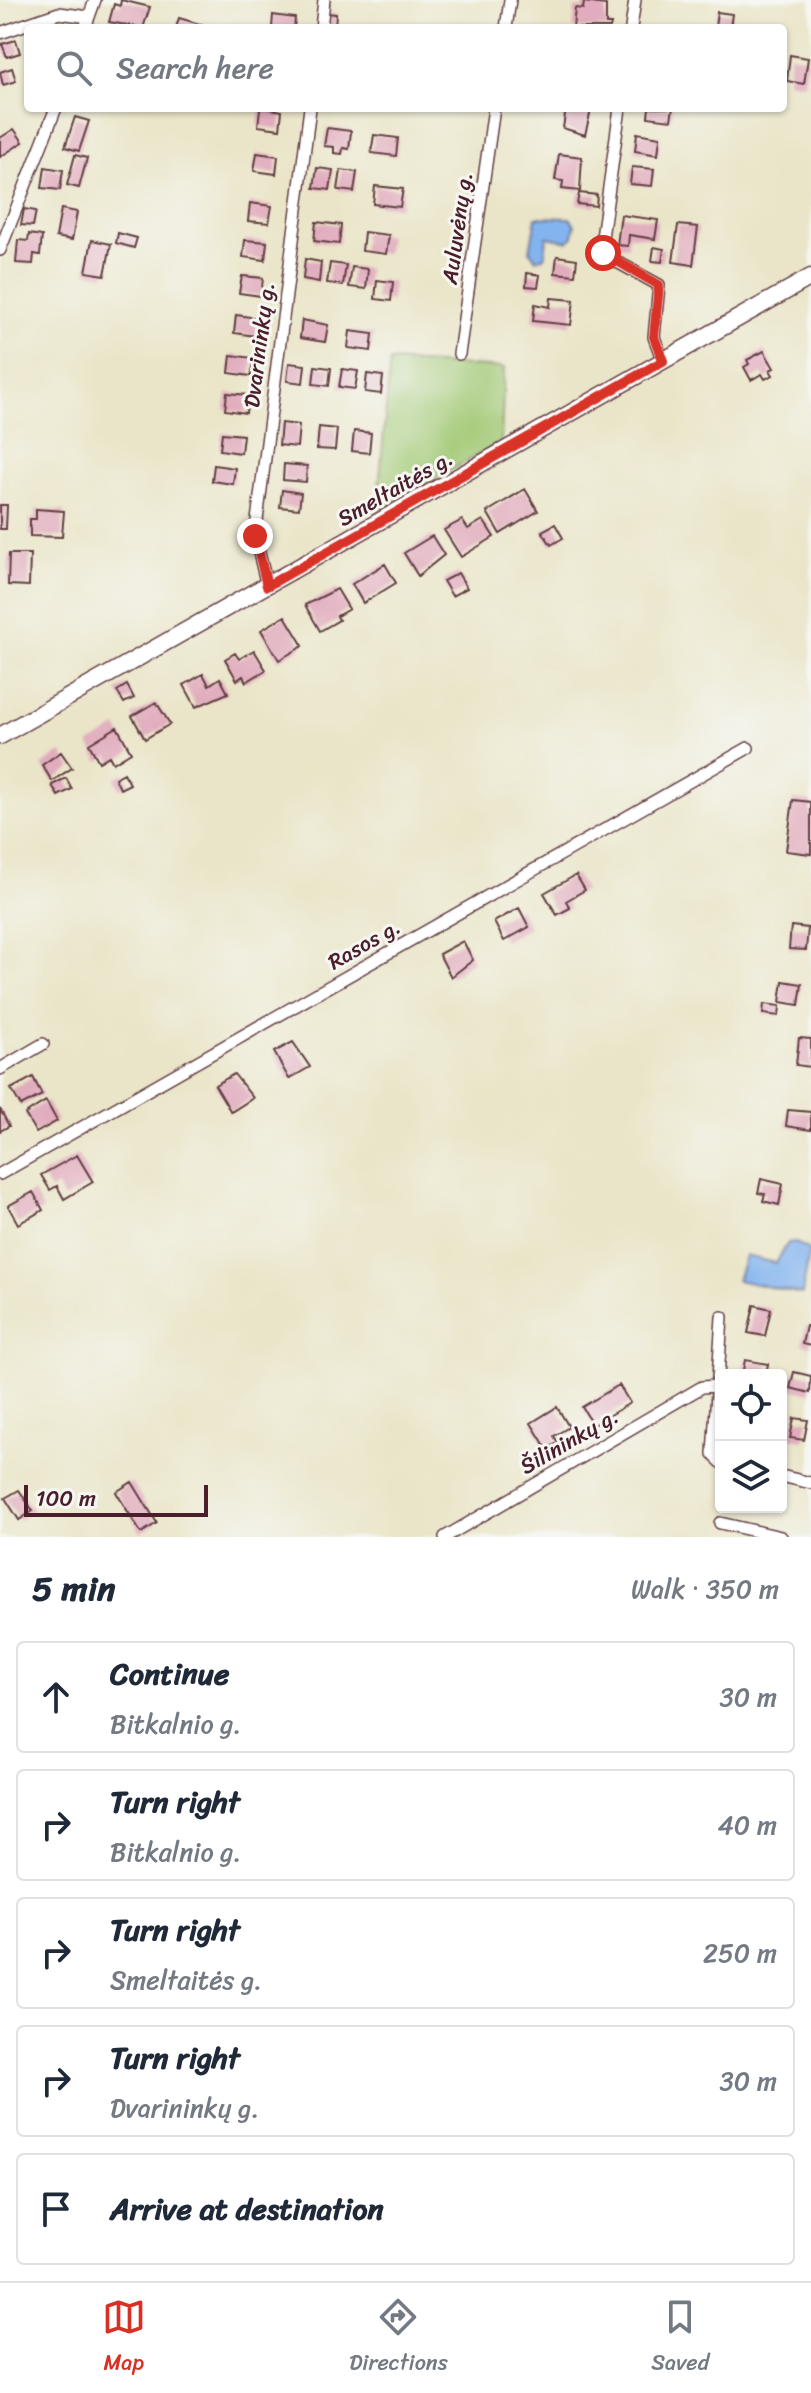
<!DOCTYPE html>
<html lang="en">
<head>
<meta charset="utf-8">
<style>
	:root { --surface:#fff; --page:#f6f6f7; --text:#1f2937; --muted:#747a83; --line:#e0e1e3; --accent:#d93025 }
	body { margin:0; font-family:Sriracha,sans-serif; background:var(--page); color:var(--text) }
	.controls { position:absolute; right:24px; bottom:24px; display:grid; overflow:hidden; border-radius:8px; box-shadow:0 2px 6px #0004 }
	.controls button { width:72px; height:72px; display:grid; place-items:center; padding:0; border:0; border-bottom:2px solid var(--line); background:var(--surface); color:var(--text); font:40px sans-serif }
	.scale { position:absolute; left:24px; bottom:20px; width:184px; box-sizing:border-box; padding-left:8px; border:4px solid #4a1f2b; border-top:0; font-size:22px; line-height:28px; white-space:nowrap; color:#4a1f2b; -webkit-text-stroke:6px #f6f6f2; paint-order:stroke }
	.stop { position:absolute; width:24px; height:24px; margin:-18px; border:6px solid #d93025; border-radius:50%; background:#fff }
	.stop.end { background:#d93025; border-color:#fff; box-shadow:0 2px 8px #0008 }
	.list { margin:0; padding:0; list-style:none }
	h2 { display:flex; justify-content:space-between; align-items:center; height:104px; margin:0; padding:0 32px; font-size:34px }
	h2 small { font-size:26px; font-weight:400; color:var(--muted) }
	.list li { display:grid; grid-template-columns:52px 1fr auto; gap:24px; align-items:center; box-sizing:border-box; height:112px; margin:0 16px 16px; padding:0 16px; border:2px solid var(--line); border-radius:8px }
	.list b { display:block; font-size:30px; white-space:nowrap }
	.list p { margin:0; font-size:26px; white-space:nowrap; color:var(--muted) }
	.list em { font-size:26px; font-style:normal; color:var(--muted) }
	.icon { flex:none; width:44px; height:44px; fill:none; stroke:currentColor; stroke-width:2; stroke-linecap:round; stroke-linejoin:round }
	.map { position:relative; flex:none; width:811px; height:1537px; overflow:hidden }
	.search { position:absolute; background:var(--surface); box-shadow:0 2px 6px #0004; left:24px; right:24px; top:24px; height:88px; display:flex; align-items:center; gap:20px; box-sizing:border-box; padding:0 28px; border-radius:8px; color:var(--muted); font-size:30px }
	.sheet { height:744px; background:var(--surface) }
	nav { display:flex; justify-content:space-around; align-items:center; box-sizing:border-box; height:112px; border-top:2px solid var(--line); background:var(--surface); font-size:22px; color:var(--muted) }
	nav a { display:grid; justify-items:center; gap:4px }
	nav .on { color:var(--accent) }
	.map>svg:first-child { display:block }
</style>
</head>
<body>
<div class="map">
<svg width="811" height="1537" viewBox="0 0 811 1537">
	<rect width="100%" height="100%" fill="#f6f6f2"/>
	<filter id="ink" filterUnits="userSpaceOnUse"><feTurbulence type="fractalNoise" baseFrequency=".0125" numOctaves="2"/><feDisplacementMap in="SourceGraphic" scale="16" xChannelSelector="R" yChannelSelector="G"/><feConvolveMatrix kernelMatrix="1 2 1 2 8 2 1 2 1" color-interpolation-filters="sRGB"/></filter>
	<filter id="wash" filterUnits="userSpaceOnUse"><feTurbulence type="fractalNoise" baseFrequency=".006" numOctaves="4" result="noise"/><feDisplacementMap in="SourceGraphic" scale="32" xChannelSelector="R" yChannelSelector="G"/><feGaussianBlur stdDeviation="1.8" result="paint"/><feColorMatrix in="noise" values="0 0 0 0 0 0 0 0 0 0 0 0 0 0 0 0 0 1.4 0 .05"/><feComposite in="paint" operator="in"/></filter>
	<g filter="url(#wash)">
		<rect width="100%" height="100%" fill="#eae5c8"/>
		<path fill="#a2c974" stroke="#767450" stroke-width="2" d="M390,361L504,368L501,442L377,512Z"/>
		<path fill="#83b4ef" stroke="#666a8d" stroke-width="2" d="M536,217L570,218L575,225L573,237L568,241L547,237L545,256L536,260L530,251Z
			M794,1242L810,1250L802,1294L737,1280L745,1256L776,1263L788,1243Z"/>
		<g id="blocks">
			<path fill="#e1acbd" d="M121,0L150,7L143,28L109,22L114,4L120,6Z
				M584,2L606,5V24H611L610,28H573L575,8L583,9Z
				M717,12L732,14L730,28L715,27Z
				M326,13L336,14L335,27L325,26Z
				M273,15L295,18L294,28H272Z
				M179,18L203,25L202,28H176Z
				M16,40L20,53L7,57L2,44Z
				M790,55L808,58L804,84L787,81Z
				M12,68L16,81L3,85L0,72Z
				M265,108L282,111L280,129L258,126L260,109Z
				M566,108L591,110L585,135L563,128Z
				M649,108H673L671,120L648,117Z
				M75,117L89,121L79,151L65,147Z
				M327,128L351,131L349,149L343,148L342,154L334,153V147L324,146Z
				M14,129L23,142L0,157V138Z
				M637,133L660,137L658,155L635,151Z
				M374,135L398,138L396,156L371,153Z
				M257,153L278,156L276,174L254,171Z
				M559,154L582,157L580,191L562,189L563,181L555,180Z
				M75,155L87,158L79,188L67,185Z
				M45,167L63,170L60,190L42,188Z
				M632,167L654,169L652,186L630,184Z
				M317,168L333,170L330,190L314,188Z
				M341,170L357,172L354,192L338,190Z
				M375,186L403,189L400,207L373,204Z
				M579,193L597,195L596,206L577,204Z
				M250,203L272,206L269,223L248,221Z
				M24,209L36,211L33,226L21,225Z
				M61,209L77,212L72,240L56,237Z
				M621,215L658,220L655,239L629,235L628,246L617,245Z
				M316,222L341,225L339,244L314,241Z
				M678,225L698,227L693,265L673,262Z
				M364,232L389,235L386,254L362,251Z
				M118,233L137,238L134,248L116,243Z
				M29,234L42,236L40,255L34,254L33,264L16,263L18,240L28,241Z
				M92,240L111,244L105,275L86,272Z
				M245,240L267,242L265,260L243,257Z
				M654,247L664,249L662,262L652,261Z
				M557,256L577,259L575,275L555,273Z
				M305,259L321,262L319,282L303,279Z
				M330,263L346,265L343,285L327,283Z
				M352,267L368,269L366,289L349,287Z
				M527,273L540,275L538,287L526,286Z
				M242,276L263,278L261,296L239,293Z
				M377,280L393,282L391,301L375,299Z
				M551,298L574,300L571,325L533,321L535,304L550,307Z
				M236,315L258,318L256,336L234,333Z
				M302,320L328,325L325,342L300,338Z
				M350,331L373,334L371,351L348,348Z
				M764,351L774,368L770,370L773,375L765,379L762,374L751,380L744,367L749,364L747,360Z
				M231,355L253,358L251,376L229,373Z
				M289,363L305,365L303,383L287,381Z
				M315,366L331,368L329,386L313,384Z
				M342,369L358,371L355,389L339,387Z
				M367,374L383,376L381,394L365,392Z
				M227,393L248,395L246,413L225,410Z
				M281,423L299,425L297,447L279,445Z
				M319,427L337,429L335,450L317,449Z
				M354,431L371,433L369,453L352,451Z
				M222,433L243,435L241,453L220,450Z
				M284,464L307,466L306,482L283,480Z
				M214,465L235,468L233,484L212,481Z
				M525,489L538,511L500,534L487,512Z
				M282,490L301,493L299,509L280,507Z
				M0,505H7L6,529H0Z
				M36,509L64,511L62,537L30,536V519H36Z
				M462,520L468,529L483,520L494,537L461,557L444,530Z
				M555,524L563,538L551,545L542,531Z
				M432,536L444,555L418,576L404,553Z
				M9,554H30L29,586L8,585Z
				M385,564L396,583L363,603L352,584Z
				M458,573L467,588L452,596L443,581Z
				M337,589L349,609L337,616L339,620L320,631L305,605Z
				M285,616L303,646L279,660L261,630Z
				M254,650L266,670L246,682L243,676L237,680L225,659L235,653L239,659Z
				M203,674L209,685L220,678L228,693L196,707L184,685Z
				M127,685L134,698L124,703L117,691Z
				M156,702L170,724L145,739L132,716Z
				M117,727L131,752L113,763L109,756L99,762L89,744Z
				M61,752L72,768L52,781L42,765Z
				M124,773L130,784L120,789L115,778Z
				M66,778L72,789L58,796L52,785Z
				M793,800L811,802V854L786,851Z
				M576,875L585,890L566,901L570,908L557,915L544,893Z
				M519,908L529,927L504,941L494,922Z
				M791,926L808,928L806,950L789,949Z
				M463,941L473,960L451,977L439,954Z
				M783,981L802,984L799,1005L780,1002Z
				M764,1004L780,1006L779,1016L763,1014Z
				M799,1038L811,1039V1067L796,1065Z
				M293,1042L310,1067L289,1079L274,1052Z
				M234,1074L253,1098L231,1112L215,1085Z
				M33,1077L42,1095L21,1106L11,1089Z
				M46,1101L57,1121L36,1133L25,1114Z
				M0,1109L9,1126L0,1131Z
				M788,1110L811,1112V1130L786,1126Z
				M77,1155L93,1182L64,1199L57,1186L50,1190L41,1175Z
				M761,1179L783,1184L779,1205L763,1201L765,1194L758,1193Z
				M33,1192L43,1210L18,1224L8,1206Z
				M754,1305L771,1309L765,1336L748,1333Z
				M806,1326L811,1327V1346L802,1344Z
				M745,1360L768,1364L766,1375H742Z
				M794,1372L811,1376L810,1393L790,1388Z
				M619,1385L630,1403L593,1425L582,1407Z
				M557,1407L569,1427L554,1436L558,1443L547,1449L531,1423Z
				M794,1418L808,1420L804,1440L790,1438Z
				M132,1482L157,1523L141,1533L116,1492Z
				M19,1490L33,1511L19,1520L5,1498Z"/>
		</g>
	</g>
	<g filter="url(#ink)">
		<use href="#blocks" fill-opacity="0" stroke="#623d43" stroke-width="2"/>
		<g fill="none" stroke-linecap="round" stroke-linejoin="round">
			<defs>
				<path id="minor" d="M85,28L95,0
					M321,28L324,0
					M506,28L510,0
					M631,28L635,0
					M0,33L59,13L89,17
					M620,108L601,245L608,257L659,285L654,337L663,361
					M0,250L56,108
					M459,354L494,108
					M267,586L255,536L310,108
					M0,1069L43,1044
					M0,1174L748,748
					M721,1462L713,1454L722,1317
					M781,1476L811,1483
					M720,1523L781,1537
					M445,1537L702,1387L716,1386"/>
				<path id="secondary" d="M0,736L811,277"/>
			</defs>
			<use href="#minor" stroke="#623d43" stroke-width="14"/>
			<use href="#secondary" stroke="#623d43" stroke-width="19"/>
			<use href="#minor" stroke="#fff" stroke-width="11"/>
			<use href="#secondary" stroke="#fff" stroke-width="16"/>
		</g>
	</g>
	<g fill="none" stroke-linecap="round" stroke-linejoin="round" filter="url(#ink)">
		<path stroke="#d93025" stroke-width="10" d="M255,536L267,586L663,361L654,337L659,285L603,253"/>
	</g>
	<g text-anchor="middle" dominant-baseline="central" stroke-width="6" stroke-linejoin="round" paint-order="stroke">
		<g font-size="22" fill="#4a1f2b" stroke="#f6f6f2">
			<text transform="translate(457 228) rotate(-82)">Auluvėnų g.</text>
			<text transform="translate(259 345) rotate(-83)">Dvarininkų g.</text>
			<text transform="translate(395 488) rotate(-30)">Smeltaitės g.</text>
			<text transform="translate(364 944) rotate(-30)">Rasos g.</text>
			<text transform="translate(569 1441) rotate(-30)">Šilininkų g.</text>
		</g>
	</g>
</svg>
<div class="controls">
<button><svg class="icon" aria-label="locate" viewBox="0 0 24 24"><circle cx="12" cy="12" r="6"/><path d="M12 2v4M12 18v4M2 12h4M18 12h4"/></svg></button>
<button><svg class="icon" aria-label="layers" viewBox="0 0 24 24"><path d="M12 4l9 5-9 5-9-5zM3 14l9 5 9-5"/></svg></button>
</div>
<div class="scale">100 m</div>
<div class="stop" style="left:603px;top:253px"></div>
<div class="stop end" style="left:255px;top:536px"></div>
<div class="search"><svg class="icon" aria-label="search" viewBox="0 0 24 24"><circle cx="10" cy="10" r="6"/><path d="M15 15l6 6"/></svg>Search here</div>
</div>
<section class="sheet">
<h2>5 min<small>Walk · 350 m</small></h2>
<ul class="list">
<li><svg class="icon" aria-label="ahead" viewBox="0 0 24 24"><path d="M12 20V5M6 11l6-6 6 6"/></svg><div><b>Continue</b><p>Bitkalnio g.</p></div><em>30 m</em></li>
<li><svg class="icon" aria-label="right" viewBox="0 0 24 24"><path d="M7 20v-9h11M14 6l5 5-5 5"/></svg><div><b>Turn right</b><p>Bitkalnio g.</p></div><em>40 m</em></li>
<li><svg class="icon" aria-label="right" viewBox="0 0 24 24"><path d="M7 20v-9h11M14 6l5 5-5 5"/></svg><div><b>Turn right</b><p>Smeltaitės g.</p></div><em>250 m</em></li>
<li><svg class="icon" aria-label="right" viewBox="0 0 24 24"><path d="M7 20v-9h11M14 6l5 5-5 5"/></svg><div><b>Turn right</b><p>Dvarininkų g.</p></div><em>30 m</em></li>
<li><svg class="icon" aria-label="arrive" viewBox="0 0 24 24"><path d="M6 21V4h12l-3 4 3 4H6"/></svg><div><b>Arrive at destination</b></div></li>
</ul>
</section>
<nav>
<a class="on"><svg class="icon" aria-label="map" viewBox="0 0 24 24"><path d="M3 6l6-2 6 2 6-2v14l-6 2-6-2-6 2zM9 4v14M15 6v14"/></svg>Map</a>
<a><svg class="icon" aria-label="directions" viewBox="0 0 24 24"><path d="M12 3l9 9-9 9-9-9zM9 14v-3h6M13 9l2 2-2 2"/></svg>Directions</a>
<a><svg class="icon" aria-label="saved" viewBox="0 0 24 24"><path d="M7 4h10v16l-5-4-5 4z"/></svg>Saved</a>
</nav>
</body>
</html>
